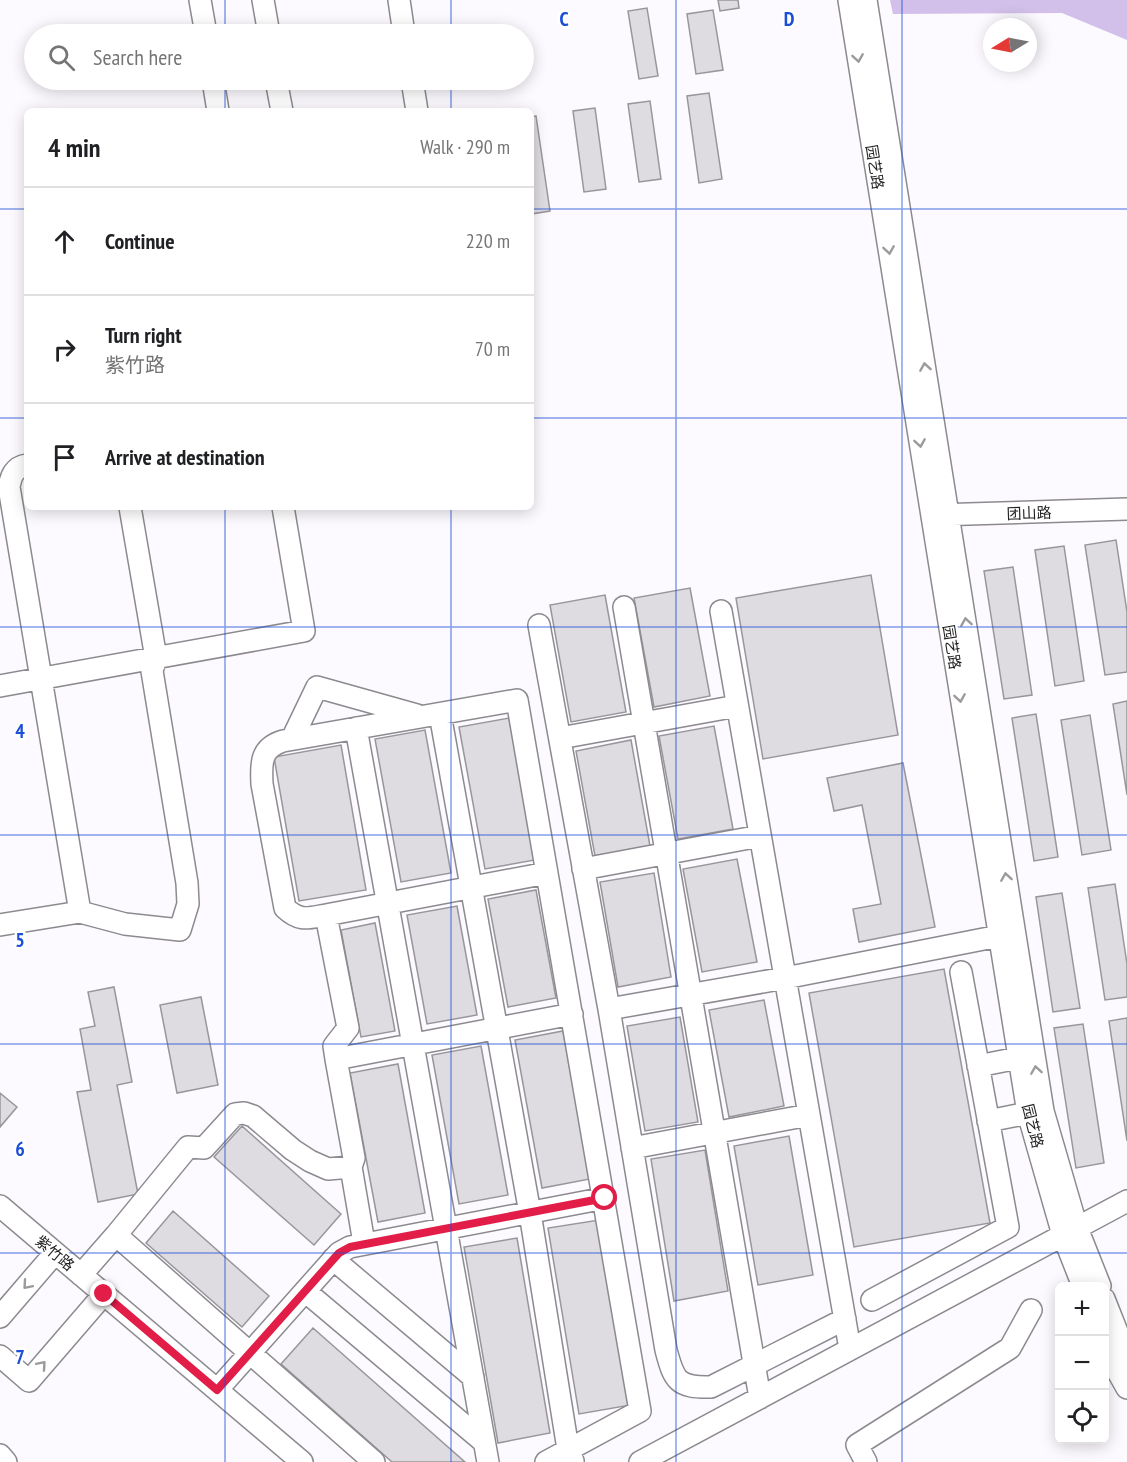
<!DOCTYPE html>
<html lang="en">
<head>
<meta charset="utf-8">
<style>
	:root { --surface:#fff; --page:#f6f6f6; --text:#202124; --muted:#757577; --line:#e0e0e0 }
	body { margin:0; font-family:"PT Sans Narrow","Noto Sans SC",sans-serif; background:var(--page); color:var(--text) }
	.controls { position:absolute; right:18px; bottom:18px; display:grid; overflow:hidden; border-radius:9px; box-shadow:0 3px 15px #0003 }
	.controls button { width:54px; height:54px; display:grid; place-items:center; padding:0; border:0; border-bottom:2px solid var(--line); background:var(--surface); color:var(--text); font:30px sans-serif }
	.compass { position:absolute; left:983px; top:18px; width:54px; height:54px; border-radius:50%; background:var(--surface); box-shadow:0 3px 15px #0003; rotate:260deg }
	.stop { position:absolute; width:18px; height:18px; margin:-14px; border:4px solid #e11d48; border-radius:50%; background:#fff }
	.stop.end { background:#e11d48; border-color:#fff; box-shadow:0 2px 6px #0008 }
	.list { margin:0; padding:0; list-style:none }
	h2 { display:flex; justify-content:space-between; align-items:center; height:78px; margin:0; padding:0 24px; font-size:26px }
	h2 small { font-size:20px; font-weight:400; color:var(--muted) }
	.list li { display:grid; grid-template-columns:39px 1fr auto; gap:18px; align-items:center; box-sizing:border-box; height:108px; padding:0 24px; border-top:2px solid var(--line) }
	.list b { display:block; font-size:22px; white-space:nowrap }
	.list p { margin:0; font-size:20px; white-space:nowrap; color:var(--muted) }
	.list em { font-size:20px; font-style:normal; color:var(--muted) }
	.icon { flex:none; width:33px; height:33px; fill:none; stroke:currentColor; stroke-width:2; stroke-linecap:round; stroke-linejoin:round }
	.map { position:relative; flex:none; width:1127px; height:1462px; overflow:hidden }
	.search { position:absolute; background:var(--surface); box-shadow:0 3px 15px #0003; left:24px; top:24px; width:510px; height:66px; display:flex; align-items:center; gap:15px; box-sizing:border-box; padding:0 21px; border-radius:33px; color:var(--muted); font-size:22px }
	.panel { position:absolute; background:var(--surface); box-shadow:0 3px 15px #0003; left:24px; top:108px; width:510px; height:402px; border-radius:9px }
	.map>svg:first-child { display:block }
</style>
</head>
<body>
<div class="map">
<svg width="1127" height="1462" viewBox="0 0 1127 1462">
	<rect width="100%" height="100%" fill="#fcfaff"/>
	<path fill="#d2c0ea" d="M890,0H1127V40L1062,13L893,14Z"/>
	<path fill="#dedce1" stroke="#98969b" stroke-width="1.5" d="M718,0H738L739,8L720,11Z
		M647,8L658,76L639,79L628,11Z
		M713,10L723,70L696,74L687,14Z
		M709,93L722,179L699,183L687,96Z
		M650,101L661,179L639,182L628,104Z
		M595,108L606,189L584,192L573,111Z
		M536,116L550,211L531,214V117Z
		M1116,540L1127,612V672L1105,675L1085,545Z
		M1064,546L1084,681L1055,686L1035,550Z
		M1013,567L1032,695L1004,699L984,571Z
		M871,575L898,735L763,759L736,598Z
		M690,588L710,696L654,707L634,598Z
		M605,595L626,712L571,722L550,605Z
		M1127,701V795L1113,704Z
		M1036,714L1058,857L1034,861L1012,718Z
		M1090,715L1111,850L1082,855L1061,720Z
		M509,718L535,860L485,869L459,727Z
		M714,726L733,829L678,839L659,736Z
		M425,730L451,873L401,882L375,739Z
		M631,740L650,846L595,856L576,751Z
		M341,745L366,890L299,901L274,757Z
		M903,763L935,927L859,942L853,909L881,904L862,805L834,811L827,778Z
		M737,859L757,962L702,972L683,869Z
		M654,873L671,977L618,987L600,882Z
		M1115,884L1127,964V997L1105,1000L1088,888Z
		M536,890L556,998L508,1007L488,899Z
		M1062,893L1080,1008L1053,1012L1036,897Z
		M457,906L477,1015L427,1024L407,915Z
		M375,923L395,1031L361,1037L341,930Z
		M944,969L990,1223L854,1247L809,993Z
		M114,987L132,1082L117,1085L138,1194L98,1202L77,1092L91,1090L80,1029L95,1026L88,992Z
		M201,997L218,1085L177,1093L160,1005Z
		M764,1000L784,1106L729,1117L709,1010Z
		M680,1017L698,1122L645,1131L627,1026Z
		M1127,1018V1141L1109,1021Z
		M1083,1024L1104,1163L1076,1168L1054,1028Z
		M563,1031L590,1179L542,1188L515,1040Z
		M481,1046L508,1195L459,1204L432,1055Z
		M398,1064L425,1213L378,1222L350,1073Z
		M0,1093L17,1107L0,1127Z
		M242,1126L341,1214L314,1245L214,1157Z
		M789,1136L813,1275L758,1285L734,1146Z
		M705,1150L728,1291L674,1301L651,1159Z
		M173,1211L269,1296L242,1327L146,1243Z
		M599,1220L631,1405L579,1414L548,1228Z
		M517,1238L550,1433L498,1443L464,1247Z
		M313,1328L465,1462H392L281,1364Z"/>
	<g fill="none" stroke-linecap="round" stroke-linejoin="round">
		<defs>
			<path id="minor" d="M200,0L206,34
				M263,0L269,34
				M399,0L404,34
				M849,0L1028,1113L1063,1235L1083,1286
				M866,0L1043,1111L1077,1228L1100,1286
				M213,80L218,111
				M276,80L282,111
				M412,80L417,111
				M27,465C14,467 11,476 9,487L80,912L125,924L180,930L188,904L187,883L152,671L156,658L130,507
				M936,515L1127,509
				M624,607L760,1398
				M721,611L850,1349
				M539,625L609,1009L666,1350C674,1380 677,1388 711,1387L845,1319
				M0,686L304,631L283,507
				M440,714L530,1213L568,1449L573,1461
				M356,728L488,1462
				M560,738L737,706
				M292,739L317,687L417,715
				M583,869L760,836
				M326,915C308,918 300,922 285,908L262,784C261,764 260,748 283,741L517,700L640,1411L546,1462
				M0,925L80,912
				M609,1009L785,978L999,936
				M336,1059L334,1046L348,1028L326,915L547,873
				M978,1066L1018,1058
				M988,1121L1028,1113
				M632,1148L809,1115
				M351,1167L354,1158L336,1059L572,1014
				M0,1206L302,1462
				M116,1235L188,1147L204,1148L235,1114L244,1113L253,1116L293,1150L310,1161L328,1169L351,1167L364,1243
				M333,1259L473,1377
				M81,1275L116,1235L374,1462
				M305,1291L484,1442
				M1104,1299L1127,1357
				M872,1300L1008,1227L961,972
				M0,1317L55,1253
				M1104,1341L1113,1363L1127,1388
				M0,1356L29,1381L104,1294
				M217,1390L339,1253L350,1247L605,1198
				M0,1455L6,1462
				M640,1462L1127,1201
				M866,1462L857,1445L1010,1348L1031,1310"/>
		</defs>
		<use href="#minor" stroke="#8c8a8f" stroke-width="24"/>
		<use href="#minor" stroke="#fff" stroke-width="21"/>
	</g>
	<defs><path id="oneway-chevron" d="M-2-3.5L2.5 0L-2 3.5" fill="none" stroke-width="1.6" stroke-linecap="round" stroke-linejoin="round" transform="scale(1.5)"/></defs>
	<g stroke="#9c9b9c">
		<use href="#oneway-chevron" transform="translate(858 58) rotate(81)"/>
		<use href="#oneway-chevron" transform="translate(889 250) rotate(81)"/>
		<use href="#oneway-chevron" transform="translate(925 367) rotate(-99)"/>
		<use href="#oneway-chevron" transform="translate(920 443) rotate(81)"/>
		<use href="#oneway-chevron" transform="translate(966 622) rotate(-99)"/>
		<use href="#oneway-chevron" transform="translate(960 698) rotate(81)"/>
		<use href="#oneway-chevron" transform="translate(1006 877) rotate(-99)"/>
		<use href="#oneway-chevron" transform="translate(1036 1070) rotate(-99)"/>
		<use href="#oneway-chevron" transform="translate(27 1285) rotate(131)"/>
		<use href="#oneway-chevron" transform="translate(42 1365) rotate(-49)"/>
	</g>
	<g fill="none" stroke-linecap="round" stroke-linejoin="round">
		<path stroke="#e11d48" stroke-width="8" d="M104,1294L217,1390L339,1253L350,1247L605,1198"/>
	</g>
	<path fill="none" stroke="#1d4ed8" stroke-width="1.5" stroke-opacity="0.55" d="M225,0V34M451,0V34M676,0V1462M902,0V1462M225,80V111M451,80V111M0,209H27M531,209H1127M0,418H27M531,418H1127M225,507V1462M451,507V1462M0,627H1127M0,835H1127M0,1044H1127M0,1253H1127"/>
	<g text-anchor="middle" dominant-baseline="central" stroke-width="5" stroke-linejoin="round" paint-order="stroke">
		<g font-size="15" fill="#222123" stroke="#fff">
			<text transform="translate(875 167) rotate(81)">园艺路</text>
			<text transform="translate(1029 513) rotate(-2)">团山路</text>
			<text transform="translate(952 647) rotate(81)">园艺路</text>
			<text transform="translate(1033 1126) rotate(76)">园艺路</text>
			<text transform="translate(55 1253) rotate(40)">紫竹路</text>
		</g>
	</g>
	<g font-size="20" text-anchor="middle" font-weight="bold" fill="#1d4ed8" stroke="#fff" stroke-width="5" stroke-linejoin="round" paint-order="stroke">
		<text x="564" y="26">C</text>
		<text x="789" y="26">D</text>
		<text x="20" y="738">4</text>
		<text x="20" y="947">5</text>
		<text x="20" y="1156">6</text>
		<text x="20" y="1364">7</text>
	</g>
</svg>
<div class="controls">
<button>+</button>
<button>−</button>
<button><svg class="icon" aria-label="locate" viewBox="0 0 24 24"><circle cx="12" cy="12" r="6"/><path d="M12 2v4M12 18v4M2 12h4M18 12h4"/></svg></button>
</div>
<svg class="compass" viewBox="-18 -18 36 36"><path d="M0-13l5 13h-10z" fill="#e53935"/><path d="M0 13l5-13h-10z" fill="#757577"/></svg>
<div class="stop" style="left:605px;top:1198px"></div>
<div class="stop end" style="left:104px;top:1294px"></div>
<div class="search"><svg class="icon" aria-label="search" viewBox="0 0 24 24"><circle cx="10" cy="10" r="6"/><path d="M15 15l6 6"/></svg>Search here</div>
<section class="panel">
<h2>4 min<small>Walk · 290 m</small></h2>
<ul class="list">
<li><svg class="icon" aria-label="ahead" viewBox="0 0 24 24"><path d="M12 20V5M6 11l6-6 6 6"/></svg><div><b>Continue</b></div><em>220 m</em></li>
<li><svg class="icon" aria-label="right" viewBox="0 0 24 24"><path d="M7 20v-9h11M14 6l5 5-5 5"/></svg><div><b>Turn right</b><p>紫竹路</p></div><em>70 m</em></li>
<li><svg class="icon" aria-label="arrive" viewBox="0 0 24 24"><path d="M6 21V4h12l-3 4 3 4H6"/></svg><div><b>Arrive at destination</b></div></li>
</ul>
</section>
</div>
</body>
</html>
